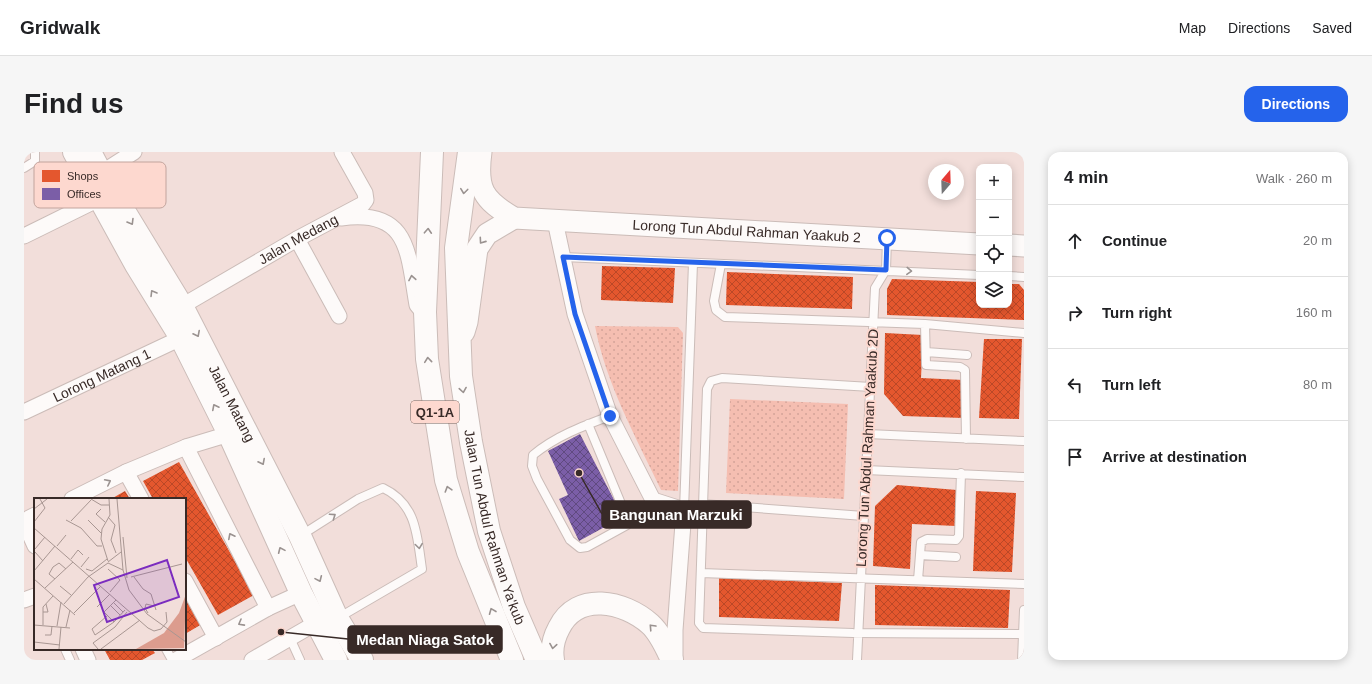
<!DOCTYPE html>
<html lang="en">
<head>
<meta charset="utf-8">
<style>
	:root { --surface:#fff; --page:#f6f6f6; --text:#202124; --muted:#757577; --line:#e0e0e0; --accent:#2563eb }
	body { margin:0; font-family:Arial,sans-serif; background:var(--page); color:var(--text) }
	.controls { position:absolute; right:12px; top:12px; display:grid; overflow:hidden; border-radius:8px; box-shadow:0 2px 10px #0003 }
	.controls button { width:36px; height:36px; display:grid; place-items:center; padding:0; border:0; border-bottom:1px solid var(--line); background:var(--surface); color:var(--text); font:20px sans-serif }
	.compass { position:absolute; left:904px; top:12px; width:36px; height:36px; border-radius:50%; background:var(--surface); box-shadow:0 2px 10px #0003; rotate:19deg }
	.stop { position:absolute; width:12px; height:12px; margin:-9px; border:3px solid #2563eb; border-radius:50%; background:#fff }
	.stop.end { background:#2563eb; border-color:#fff; box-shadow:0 1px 4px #0008 }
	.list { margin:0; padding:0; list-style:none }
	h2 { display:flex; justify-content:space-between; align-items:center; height:52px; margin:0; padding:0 16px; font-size:17px }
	h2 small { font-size:13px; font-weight:400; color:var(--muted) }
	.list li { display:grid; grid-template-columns:26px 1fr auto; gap:12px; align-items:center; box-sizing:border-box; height:72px; padding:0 16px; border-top:1px solid var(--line) }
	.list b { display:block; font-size:15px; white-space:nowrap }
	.list em { font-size:13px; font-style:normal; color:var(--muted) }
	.icon { flex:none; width:22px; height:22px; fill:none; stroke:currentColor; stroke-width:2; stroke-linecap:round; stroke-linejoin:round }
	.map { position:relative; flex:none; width:1000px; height:508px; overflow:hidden; border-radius:12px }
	header { display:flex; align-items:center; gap:24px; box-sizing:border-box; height:56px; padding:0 20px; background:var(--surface); border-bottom:1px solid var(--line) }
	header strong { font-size:19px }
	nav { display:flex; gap:22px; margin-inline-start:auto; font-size:14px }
	.intro { display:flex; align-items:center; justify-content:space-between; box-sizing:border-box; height:96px; padding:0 24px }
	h1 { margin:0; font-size:28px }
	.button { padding:10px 18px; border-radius:12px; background:var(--accent); color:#fff; font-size:14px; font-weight:700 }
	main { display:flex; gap:24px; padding:0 24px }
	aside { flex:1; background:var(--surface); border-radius:12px; box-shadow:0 2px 10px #0003 }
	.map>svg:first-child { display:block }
</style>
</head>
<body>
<header>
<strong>Gridwalk</strong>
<nav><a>Map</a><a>Directions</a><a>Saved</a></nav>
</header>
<div class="intro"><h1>Find us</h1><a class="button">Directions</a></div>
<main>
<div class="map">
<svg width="1000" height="508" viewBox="0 0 1000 508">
	<defs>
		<pattern id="grass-dots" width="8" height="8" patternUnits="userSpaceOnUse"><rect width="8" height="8" fill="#f5beb1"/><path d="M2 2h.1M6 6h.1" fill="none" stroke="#d3a398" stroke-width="1.8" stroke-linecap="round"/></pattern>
		<pattern id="shops-cross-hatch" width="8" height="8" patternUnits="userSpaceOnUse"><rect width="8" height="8" fill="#e4572e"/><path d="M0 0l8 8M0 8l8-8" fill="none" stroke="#ba4827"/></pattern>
		<pattern id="offices-cross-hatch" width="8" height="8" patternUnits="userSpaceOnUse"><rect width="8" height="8" fill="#7b5ea7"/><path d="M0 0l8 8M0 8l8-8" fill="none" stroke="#604a80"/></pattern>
	</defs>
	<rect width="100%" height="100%" fill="#f2deda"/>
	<path fill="url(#grass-dots)" d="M571,174L654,175L659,181L654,339L637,338C612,285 582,232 571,174Z
		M706,247L824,252L820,347L702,341Z"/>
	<path fill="url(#shops-cross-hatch)" d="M578,114L651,116L649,151L577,148Z
		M703,120L829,125L828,157L702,153Z
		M868,127L955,130V153H985V132H995L1000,138V168L863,163V137Z
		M861,181L899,183L897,226L940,228L939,266L879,264L860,242Z
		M960,187H998L995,267L955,266Z
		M155,310L230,443L194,463L161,405V347H129L119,329Z
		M873,333L933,338L932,374L888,372L886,417L849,414L851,354Z
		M101,339L106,347H87Z
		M952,339L992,341L988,420L949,419Z
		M695,426L818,431L815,469L695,465Z
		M851,433L986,438L984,476L851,473Z
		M161,442L178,472L161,482Z
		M80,497H128L131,501L118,508H86Z"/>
	<path fill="url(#offices-cross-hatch)" d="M556,282L599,365L555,389L535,347L544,343L524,299Z"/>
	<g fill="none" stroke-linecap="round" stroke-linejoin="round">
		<defs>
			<path id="lane" d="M0,16L11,9V0
				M539,105L955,123
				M697,112L690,149L692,158L701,165L901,172L1000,181
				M985,124L1000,125
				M901,172L902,213L936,215L941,218L942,287
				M902,200L943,203
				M847,235L698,226L687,229L683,237L675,471L679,476L829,481L999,482
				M564,272L603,366V373L563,395L556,396L546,388L513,327L508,314L509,303C532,284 559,274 586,264
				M844,282L1000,289
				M842,318L1000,325
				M678,352L840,364
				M660,358L669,111
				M276,384L334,347L359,336C393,352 393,384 398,417L314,466
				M896,403L932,405
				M677,421L1000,432
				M894,428L897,390L903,387L932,388L935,384L937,321
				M266,486L276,508
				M41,497L46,508
				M142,497L148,508
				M833,508L851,136L862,118L863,87
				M998,508L1000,458"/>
			<g id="street">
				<path d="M77,21L110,0"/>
				<path d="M317,66C386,56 384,102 393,153L398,159"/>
				<path d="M531,69L551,162L586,264L629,348L660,358L651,478V508"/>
				<path d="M0,84L75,47"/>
				<path d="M273,87L315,164"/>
				<path id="s1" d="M158,154L273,87L339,52L342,48L341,41L318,0"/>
				<path id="s2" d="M0,260L157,186"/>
				<path d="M162,295L244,456"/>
				<path d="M102,320L117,347"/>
				<path d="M48,347L102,320L162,295L205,282"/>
				<path d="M11,363L5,366L2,374L11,394"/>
				<path d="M161,429L192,486"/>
				<path d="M0,448L11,444"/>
				<path d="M59,497L64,508"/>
				<path d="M152,508L244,456L277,441"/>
				<path d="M228,508L292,471"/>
			</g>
			<g id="secondary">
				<path id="s3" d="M457,0C452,37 459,48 490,66L955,92"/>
				<path d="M985,93L1000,94"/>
				<path d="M440,180L443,170L453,97L463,82L490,66"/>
			</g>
			<g id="primary">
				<path d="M50,0L112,113L157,186L205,282L277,441L312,508"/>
				<path id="s4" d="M66,0L77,21L158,154L276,384L313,466L338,508"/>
				<path d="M408,0L401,160L403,207L422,328L444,400L488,508"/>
				<path id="s5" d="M445,0L432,96L437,224L447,290L465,379L490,455L513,508"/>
				<path d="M529,508C527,496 529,487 535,476C553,439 600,449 626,472C636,481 642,495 648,508"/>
			</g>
		</defs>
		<use href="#lane" stroke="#cbbcb8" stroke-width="10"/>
		<use href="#street" stroke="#cbbcb8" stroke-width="17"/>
		<use href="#secondary" stroke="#cbbcb8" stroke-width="23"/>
		<use href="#primary" stroke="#cbbcb8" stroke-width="24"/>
		<use href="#lane" stroke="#fdfaf9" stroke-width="8"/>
		<use href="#street" stroke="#fdfaf9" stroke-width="15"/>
		<use href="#secondary" stroke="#fdfaf9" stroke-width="21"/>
		<use href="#primary" stroke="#fdfaf9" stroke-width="22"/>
	</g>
	<defs><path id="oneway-chevron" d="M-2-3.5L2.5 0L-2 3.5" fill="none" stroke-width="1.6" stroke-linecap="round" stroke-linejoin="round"/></defs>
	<g stroke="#9a9290">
		<use href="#oneway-chevron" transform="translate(440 39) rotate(97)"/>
		<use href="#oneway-chevron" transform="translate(107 70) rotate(59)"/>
		<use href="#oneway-chevron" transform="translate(404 79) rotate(-87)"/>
		<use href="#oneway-chevron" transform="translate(458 89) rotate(125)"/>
		<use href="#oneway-chevron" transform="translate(885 119) rotate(3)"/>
		<use href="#oneway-chevron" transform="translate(388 126) rotate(-100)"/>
		<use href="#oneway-chevron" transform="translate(129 141) rotate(-121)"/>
		<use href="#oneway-chevron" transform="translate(173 182) rotate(63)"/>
		<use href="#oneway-chevron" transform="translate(404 208) rotate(-96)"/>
		<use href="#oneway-chevron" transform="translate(439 238) rotate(81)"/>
		<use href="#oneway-chevron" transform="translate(191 255) rotate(-117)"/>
		<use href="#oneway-chevron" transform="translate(238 310) rotate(63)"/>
		<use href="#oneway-chevron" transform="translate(84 330) rotate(-27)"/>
		<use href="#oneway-chevron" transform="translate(424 337) rotate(-107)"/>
		<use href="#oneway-chevron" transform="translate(309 364) rotate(-34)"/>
		<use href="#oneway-chevron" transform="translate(207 384) rotate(-117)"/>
		<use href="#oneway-chevron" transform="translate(395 394) rotate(82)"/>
		<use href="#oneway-chevron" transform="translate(257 398) rotate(-114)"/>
		<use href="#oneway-chevron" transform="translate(295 427) rotate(66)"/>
		<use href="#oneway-chevron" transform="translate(468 459) rotate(-112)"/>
		<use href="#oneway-chevron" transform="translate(217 471) rotate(151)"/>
		<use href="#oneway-chevron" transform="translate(628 475) rotate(-133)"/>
		<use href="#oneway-chevron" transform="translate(529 494) rotate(99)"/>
	</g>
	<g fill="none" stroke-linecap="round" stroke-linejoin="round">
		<path stroke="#2563eb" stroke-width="5" d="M586,264L551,162L539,105L862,118L863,86"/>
	</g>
	<g text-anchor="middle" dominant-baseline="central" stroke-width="4" stroke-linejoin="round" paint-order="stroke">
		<rect fill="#fdd8cf" stroke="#735e59" stroke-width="1" x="387" y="249" width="48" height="22" rx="3"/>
		<g font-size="13" font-weight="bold" fill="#382a27">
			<text x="411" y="260">Q1-1A</text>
		</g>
		<g font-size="14" fill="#382a27" stroke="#fdd8cf">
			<text stroke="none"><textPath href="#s3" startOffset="314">Lorong Tun Abdul Rahman Yaakub 2</textPath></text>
			<text stroke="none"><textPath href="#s1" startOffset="134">Jalan Medang</textPath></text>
			<text stroke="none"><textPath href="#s2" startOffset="86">Lorong Matang 1</textPath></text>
			<text stroke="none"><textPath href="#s4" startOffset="289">Jalan Matang</textPath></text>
			<text transform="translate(843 296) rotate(-87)">Lorong Tun Abdul Rahman Yaakub 2D</text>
			<text stroke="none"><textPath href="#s5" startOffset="380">Jalan Tun Abdul Rahman Ya'kub</textPath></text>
		</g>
	</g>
	<g transform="translate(10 346)">
		<rect width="152" height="152" fill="#f2deda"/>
		<path d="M152,96L150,150L102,151L130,135L145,115Z" fill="#dc9c8e"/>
		<path fill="none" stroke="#a89692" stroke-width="1" d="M57,1L67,7H75M83,1L89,72L95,92L113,116L152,144M0,11L13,1M67,11L62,16L71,24M74,19L81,27L77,42L82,55M32,22L47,30L63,48H68M54,22L67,35M37,23L57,2M0,24L11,10L6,1M0,30L114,130L120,133L127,131L133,124L132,114M89,39L93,80M23,48L32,37M1,51L11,39M1,54L9,63M37,61L44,52L49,57M74,63L67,41L68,31L76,17L75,1M74,64L87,54M47,69L55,59M52,71L58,73L73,61M74,71L86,82L76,94M0,73L21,48M97,79L148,66M100,79L109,91L117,96L122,112M0,81L41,117M21,81L15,76L19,69L25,65L32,71M26,88L37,97M11,90L39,64M82,102L70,114L80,124L91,112M79,104L89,114M30,106L54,79L74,65L89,72M76,107L86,117M63,109L76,96M9,114H14L12,106M40,115L67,88M114,115L111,110L112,106L120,108M73,118L58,131L61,137L80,124M0,127L36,130M9,127V109L19,98M23,128L27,104M32,129L36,112M11,137H17L18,128M0,144L26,147M25,151L27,129M64,151L59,145L81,129L93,114M67,151L106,122"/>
		<path fill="#7b2cbf" fill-opacity="0.15" stroke="#7b2cbf" stroke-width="2" d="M133,62L145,99L73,124L60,87Z"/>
		<rect width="152" height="152" fill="none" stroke="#382a27" stroke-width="2"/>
	</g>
	<rect x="10" y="10" width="132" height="46" rx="6" fill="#fdd8cf" stroke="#c2a49d" stroke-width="1"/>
	<rect x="18" y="18" width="18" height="12" fill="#e4572e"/>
	<rect x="18" y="36" width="18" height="12" fill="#7b5ea7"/>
	<g font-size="11" fill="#382a27">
		<text x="43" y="28">Shops</text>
		<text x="43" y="46">Offices</text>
	</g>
	<path fill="none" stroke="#382a27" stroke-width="1.5" d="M555 321L578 362M257 480L324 487"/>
	<g fill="#382a27" stroke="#fdd8cf" stroke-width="1.5">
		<circle cx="555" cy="321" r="4"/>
		<circle cx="257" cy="480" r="4"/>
	</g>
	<g fill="#382a27" stroke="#382a27" stroke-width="1.5">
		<rect x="578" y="349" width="149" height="27" rx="4"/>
		<rect x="324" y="474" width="154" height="27" rx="4"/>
	</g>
	<g font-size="15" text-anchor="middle" font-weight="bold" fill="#fff">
		<text x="652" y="368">Bangunan Marzuki</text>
		<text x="401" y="493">Medan Niaga Satok</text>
	</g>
</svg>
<div class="controls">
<button>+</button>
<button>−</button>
<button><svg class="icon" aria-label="locate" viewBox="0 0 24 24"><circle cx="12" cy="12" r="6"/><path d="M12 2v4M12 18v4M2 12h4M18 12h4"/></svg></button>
<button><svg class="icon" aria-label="layers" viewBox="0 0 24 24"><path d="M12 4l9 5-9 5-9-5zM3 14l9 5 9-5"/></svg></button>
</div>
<svg class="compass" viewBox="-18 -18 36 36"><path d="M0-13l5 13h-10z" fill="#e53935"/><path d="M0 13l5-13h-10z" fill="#757577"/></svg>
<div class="stop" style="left:863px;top:86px"></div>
<div class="stop end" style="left:586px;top:264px"></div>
</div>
<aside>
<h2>4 min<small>Walk · 260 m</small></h2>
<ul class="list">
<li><svg class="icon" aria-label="ahead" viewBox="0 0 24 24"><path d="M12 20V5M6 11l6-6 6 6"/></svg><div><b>Continue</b></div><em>20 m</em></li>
<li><svg class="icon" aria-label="right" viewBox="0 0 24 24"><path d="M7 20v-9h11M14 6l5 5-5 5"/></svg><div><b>Turn right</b></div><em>160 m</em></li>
<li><svg class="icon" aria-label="left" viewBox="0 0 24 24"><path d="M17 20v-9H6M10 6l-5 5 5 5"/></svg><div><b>Turn left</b></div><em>80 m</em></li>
<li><svg class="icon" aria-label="arrive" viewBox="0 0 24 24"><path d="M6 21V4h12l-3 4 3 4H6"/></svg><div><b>Arrive at destination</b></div></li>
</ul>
</aside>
</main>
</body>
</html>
